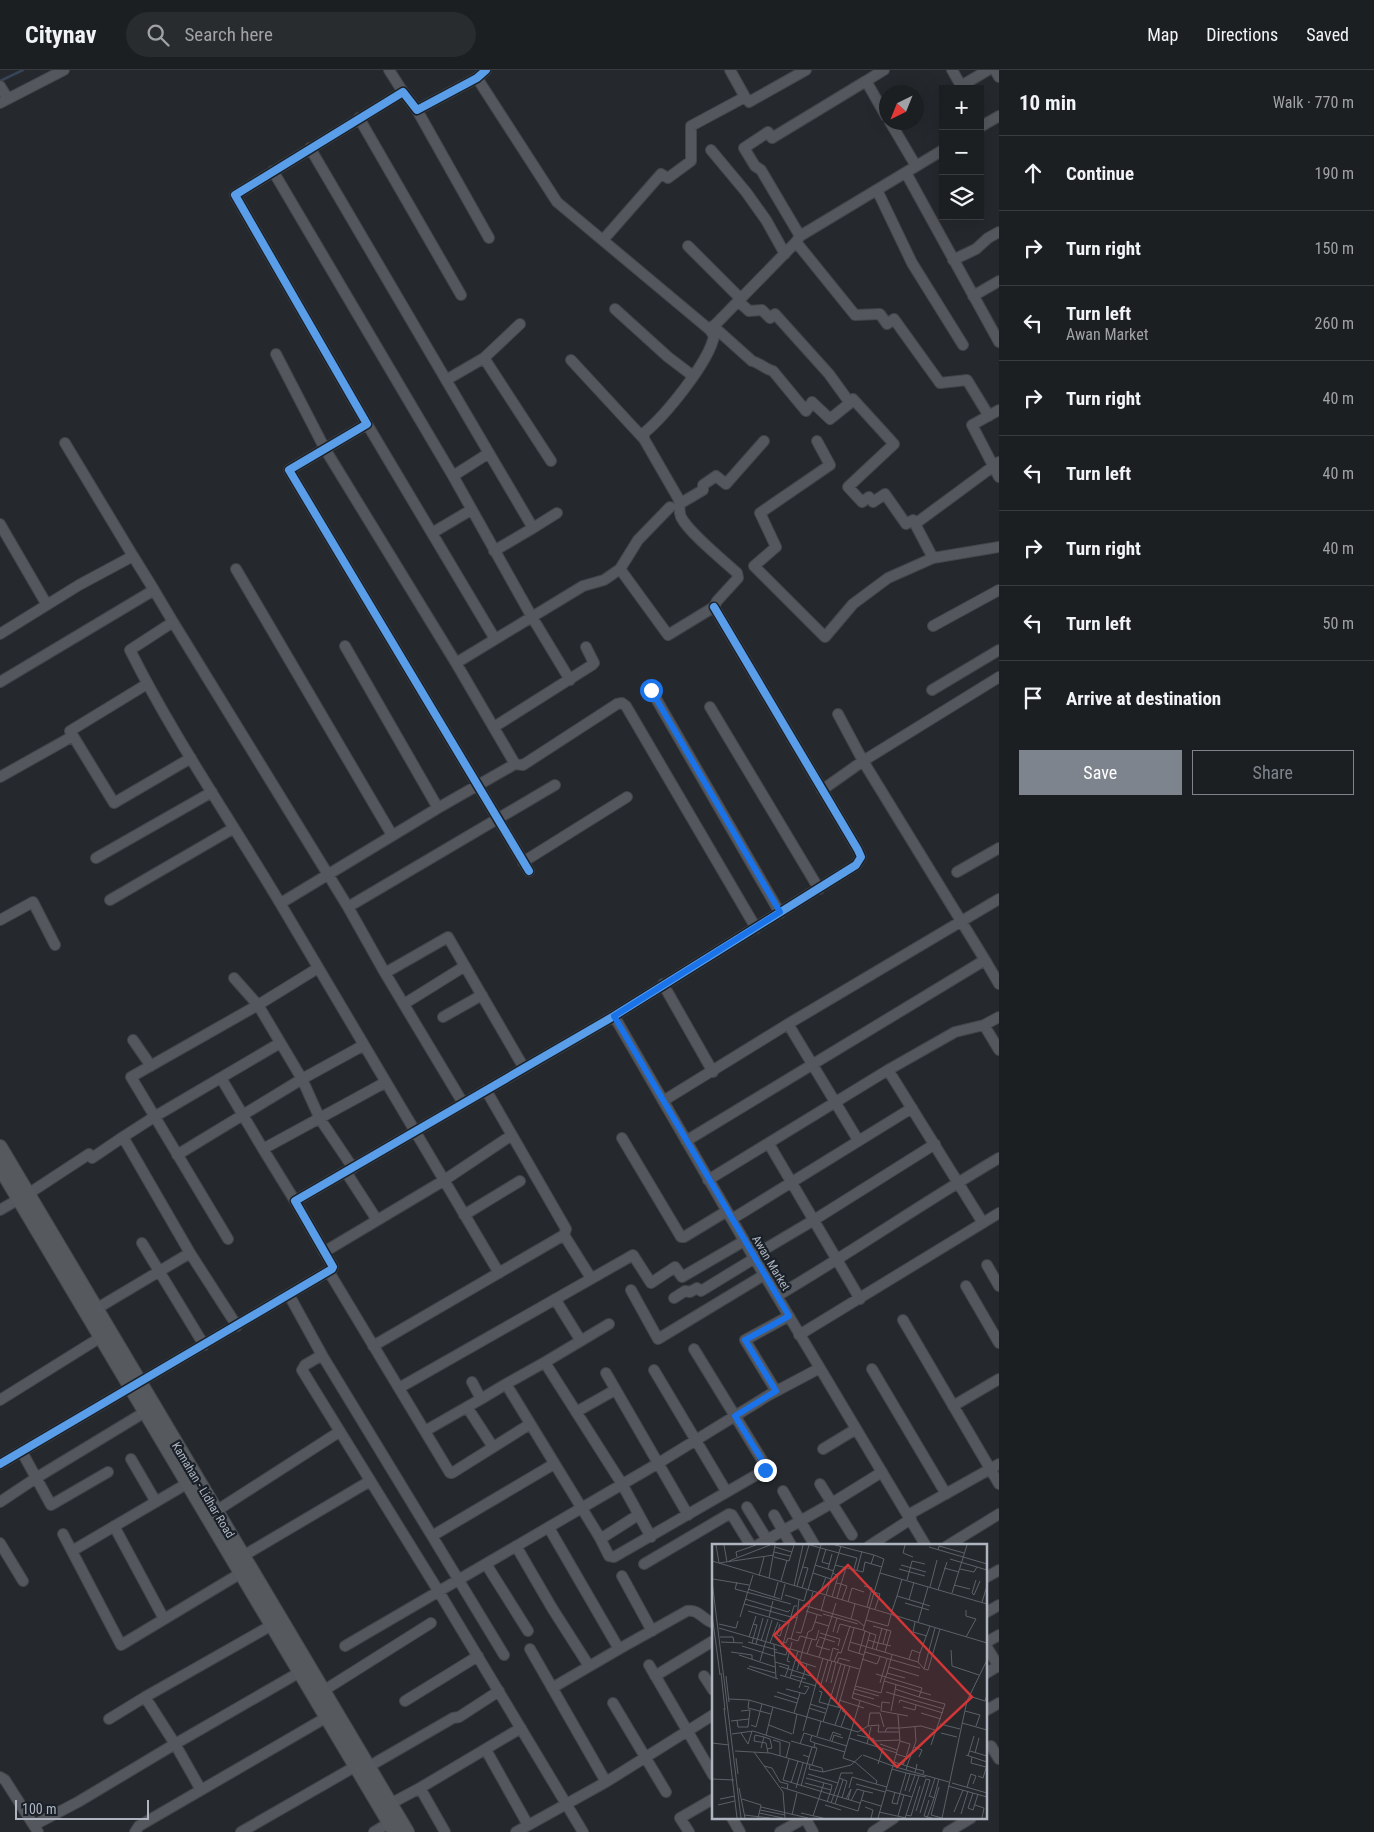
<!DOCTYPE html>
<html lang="en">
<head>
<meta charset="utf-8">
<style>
	:root { --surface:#1c1f22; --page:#292c2f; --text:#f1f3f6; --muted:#a0a2a5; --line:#3a3d40; --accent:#7e848d }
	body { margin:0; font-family:"Roboto Condensed",sans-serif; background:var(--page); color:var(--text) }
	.controls { position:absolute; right:15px; top:15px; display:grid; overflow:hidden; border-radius:0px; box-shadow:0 5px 20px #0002 }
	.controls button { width:45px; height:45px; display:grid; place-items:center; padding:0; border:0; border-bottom:1px solid var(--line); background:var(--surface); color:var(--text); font:25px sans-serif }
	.compass { position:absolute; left:879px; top:15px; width:45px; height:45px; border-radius:50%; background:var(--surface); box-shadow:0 5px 20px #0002; rotate:223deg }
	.scale { position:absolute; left:15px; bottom:12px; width:134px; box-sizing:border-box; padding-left:5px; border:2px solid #aeb5c0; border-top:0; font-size:14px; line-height:18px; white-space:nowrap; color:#aeb5c0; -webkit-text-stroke:4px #1a2028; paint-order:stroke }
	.stop { position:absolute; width:15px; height:15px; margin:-11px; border:4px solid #1a73e8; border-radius:50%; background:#fff }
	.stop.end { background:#1a73e8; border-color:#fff; box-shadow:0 1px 5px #0008 }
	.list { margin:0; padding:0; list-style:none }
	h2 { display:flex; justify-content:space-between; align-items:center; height:65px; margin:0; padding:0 20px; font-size:21px }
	h2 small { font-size:16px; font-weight:400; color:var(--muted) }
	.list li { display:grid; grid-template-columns:32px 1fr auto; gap:15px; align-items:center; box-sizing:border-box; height:75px; padding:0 20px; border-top:1px solid var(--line) }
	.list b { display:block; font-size:19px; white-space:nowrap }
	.list p { margin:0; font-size:16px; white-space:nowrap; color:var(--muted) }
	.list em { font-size:16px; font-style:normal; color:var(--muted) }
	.actions { display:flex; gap:10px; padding:15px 20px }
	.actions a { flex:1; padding:11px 0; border:1px solid var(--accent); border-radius:0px; text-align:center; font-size:18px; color:var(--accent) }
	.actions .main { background:var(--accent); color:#fff }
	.icon { flex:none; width:28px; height:28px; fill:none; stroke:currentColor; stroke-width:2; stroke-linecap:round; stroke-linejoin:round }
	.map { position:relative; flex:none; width:999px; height:1762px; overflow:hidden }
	header { display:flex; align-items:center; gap:30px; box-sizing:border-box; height:70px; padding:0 25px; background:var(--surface); border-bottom:1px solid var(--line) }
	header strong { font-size:24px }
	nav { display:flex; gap:28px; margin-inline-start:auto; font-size:18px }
	.search { width:350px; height:45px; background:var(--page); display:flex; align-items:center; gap:12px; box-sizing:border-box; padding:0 18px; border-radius:28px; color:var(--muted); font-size:19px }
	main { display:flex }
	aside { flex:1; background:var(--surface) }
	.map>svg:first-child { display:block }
</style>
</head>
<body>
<header>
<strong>Citynav</strong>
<div class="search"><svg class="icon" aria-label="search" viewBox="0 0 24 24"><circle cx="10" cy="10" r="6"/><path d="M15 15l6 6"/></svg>Search here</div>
<nav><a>Map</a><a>Directions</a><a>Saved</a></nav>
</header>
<main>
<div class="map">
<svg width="999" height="1762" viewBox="0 0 999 1762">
	<rect width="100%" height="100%" fill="#25292e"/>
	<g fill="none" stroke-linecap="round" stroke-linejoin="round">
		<path stroke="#374356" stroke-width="2.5" d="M0,11L23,0"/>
		<defs>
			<path id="minor" d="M389,0L403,22
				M486,0L477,8L417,40L403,22L235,125L367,354L289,400L529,801
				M730,0L745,27
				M884,0L866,11L886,46
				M952,0L963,19
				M995,0L999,7
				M477,8L557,132L710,260L714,266C709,292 665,346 644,363V369
				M0,16L8,29
				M961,16L988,0
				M0,33L64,0
				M417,40L489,168
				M359,48L461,225
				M890,52L916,96
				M980,57L999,46
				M310,78L533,458L557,443
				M711,80L746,122L766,150L785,184
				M273,101L453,406L532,547L570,610
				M906,103L999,272
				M877,120L912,193L963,275
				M800,166L761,100L755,96L744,78L768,62L772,68L866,11
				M603,170L661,104L668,108L691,91V56L745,27L749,32L806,0
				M796,172L855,245L880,244L887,254L894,249L940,313L967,310L989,346
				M688,176L740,228
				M953,190L976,179L988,168L999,162
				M973,226L999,211
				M738,231L749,241L762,240L770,248L775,244L829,304L850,333L853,329L894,374L848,417L862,432L869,427L873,432L885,424L906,454L913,450L933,488
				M615,239L668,287L693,306
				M713,256L752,291C760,293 765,299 773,301L806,341L812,332L830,349L850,333
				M710,260L796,172L800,166L943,80
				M276,284L325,379L456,593L515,694L438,738
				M484,288L520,254
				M571,290L644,369L678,428C681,434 678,440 681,447C689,463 723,490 737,503L738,508L717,531L714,537L668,565L620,499
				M446,310L484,288L551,391
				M999,340L972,355L999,407
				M367,354L495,569
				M817,371L830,395L760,443L776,477L754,496L825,567L853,534L888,508L933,488L999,477
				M65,373L133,486
				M453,406L489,383
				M681,433L703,420V415L716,406L726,414L764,371
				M0,454L47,535
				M915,454L999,392
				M432,463L471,440
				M494,481L533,458
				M236,499L392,765
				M173,552L348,837L385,903L463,1033
				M933,556L999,520
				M0,564L79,515L133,486L154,520
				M456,593L583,516L604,510L620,499L638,470L670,437
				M0,612L154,520L173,552L130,580C174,668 230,749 280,833C354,956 426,1080 499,1203
				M147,614L70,661L114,733L191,688
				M651,620L780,843
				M932,620L999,580
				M710,637L819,819
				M838,644L863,691L985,890
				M494,657L592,595L594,593L586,577
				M515,694L523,695L617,634L622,633L626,636L756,858
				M0,707L73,666
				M822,720L863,691L999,607
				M96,788L212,722
				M523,792L627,727
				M957,802L999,778
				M110,830L234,758
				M281,833L438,738L345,576
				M348,837L555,715
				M0,850L33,832L55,875
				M318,898L258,935L302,1009L364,975
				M385,903L448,867L524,998
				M663,914L713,1002
				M404,934L465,896
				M614,946L753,1186L926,1476
				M443,947L482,925
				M788,954L858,1070
				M984,955L999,980
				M133,970L151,996
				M888,1000L983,1153
				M221,1008L263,1079
				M663,1031L788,954L999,829
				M123,1067L154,1047L280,973
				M622,1068L681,1167H684L727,1141
				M686,1071L985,890L999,914
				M769,1074L860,1229
				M177,1085L302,1009L320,1049L353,1098
				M346,1102L377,1150
				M708,1110L888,1000L955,962L984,955L999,947
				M28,1124L89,1084L92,1088L123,1067L190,1183L237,1256
				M295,1131L263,1079L386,1012
				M0,1140L19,1129
				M464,1145L520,1111
				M732,1149L912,1038
				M564,1165L591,1208
				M228,1169L131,1007L258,935L234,908
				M142,1173L204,1275
				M324,1182L443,1111L512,1065
				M753,1186L814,1150L935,1074
				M987,1195L999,1216
				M329,1202L450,1403H452L530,1354
				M966,1216L999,1273
				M631,1220L658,1269L764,1205
				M289,1225L322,1285L305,1295L302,1300L439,1522L583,1762
				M777,1226C852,1182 924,1132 999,1088
				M674,1228L685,1221L690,1222L697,1218L701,1221L755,1188
				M555,1229L581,1271
				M96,1239L190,1183
				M903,1250L999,1414
				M609,1254L547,1291V1296L622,1414L651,1467
				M799,1265L999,1143
				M373,1276L564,1165L566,1159L486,1020
				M322,1285L432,1466
				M872,1299L946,1424
				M654,1300L726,1421
				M606,1303L688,1445
				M472,1312L481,1329L506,1314L600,1468H602L638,1445
				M506,1314L547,1291
				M399,1318L633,1185L651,1213L675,1197L682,1207L744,1171
				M776,1321L745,1270L789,1246
				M0,1330L101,1267
				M953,1336L999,1309
				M467,1337L493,1377
				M576,1342L615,1320
				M425,1361L481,1329
				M823,1379L856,1359
				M22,1382L51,1435L108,1402
				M131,1389L156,1432
				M0,1394L332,1199L333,1197L295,1131L614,946L856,795L861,787L858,780L714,537
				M820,1414L852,1465
				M783,1421L815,1476
				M0,1432L36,1408L145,1342
				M747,1437L771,1476
				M216,1441L339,1362
				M774,1445L791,1475
				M908,1445L999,1394
				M114,1456L164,1549
				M549,1458L619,1579L552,1618
				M63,1464L121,1575L241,1503
				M600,1468L609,1486L614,1487L765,1400V1395L694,1279
				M0,1473L23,1511
				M516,1476L552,1538L589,1596
				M756,1476L832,1433L882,1402
				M869,1476L911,1449
				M947,1476L999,1444
				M72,1481L188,1413
				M243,1486L370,1411
				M486,1494L528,1561
				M644,1494L729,1444L732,1445L751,1476
				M622,1506L652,1561
				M985,1508L999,1500
				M985,1543L999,1535
				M985,1573L999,1565
				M985,1574L999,1597
				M345,1576L657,1394L769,1325L820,1298
				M530,1579L606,1712
				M619,1579L687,1541C699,1539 703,1550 713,1553
				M504,1585L432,1466L554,1394
				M649,1595L713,1705
				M985,1604L998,1596
				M655,1606L713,1571
				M704,1606L713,1620
				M323,1621L431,1553
				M405,1631L478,1586
				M613,1633L666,1722
				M985,1641L999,1633
				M109,1649L145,1627
				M991,1676L999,1689
				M486,1680L528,1755
				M368,1697L453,1648L459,1647L499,1621
				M0,1707L5,1710L38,1762
				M420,1718L521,1658
				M201,1720L175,1674L300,1602
				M390,1734L420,1718L445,1762
				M732,1748L740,1762
				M805,1748L813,1762
				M34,1755L78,1732L175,1674L145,1627L272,1555
				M135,1762L139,1756L327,1647
				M241,1762L356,1696
				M374,1762L389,1753
				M516,1762L606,1712L713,1645
				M689,1762L680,1748L713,1729
				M780,1762L805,1748
				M873,1762L894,1748
				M948,1762L971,1748"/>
			<path id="major" d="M0,1077L407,1762
				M0,1097L395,1762"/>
		</defs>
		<use href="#minor" stroke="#424549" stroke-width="12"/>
		<use href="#major" stroke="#42464b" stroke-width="16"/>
		<use href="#minor" stroke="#54575d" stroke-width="10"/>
		<use href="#major" stroke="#565a5f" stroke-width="14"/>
		<defs>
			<path id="cycleway" d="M486,0L477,8L417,40L403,22L235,125L367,354L289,400L529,801
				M0,1394L332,1199L333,1197L295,1131L614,946L856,795L861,787L858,780L714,537"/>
		</defs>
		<use href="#cycleway" stroke="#1a2028" stroke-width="11"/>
		<use href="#cycleway" stroke="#5a9eea" stroke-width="8"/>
	</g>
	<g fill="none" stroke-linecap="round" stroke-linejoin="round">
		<path stroke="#1a73e8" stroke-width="6" d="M651,620L780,842L614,946L789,1246L745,1270L776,1321L735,1346L765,1395V1400"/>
	</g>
	<g text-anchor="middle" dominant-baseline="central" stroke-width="4.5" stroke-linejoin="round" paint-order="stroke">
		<g font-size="12" fill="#aeb5c0" stroke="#1a2028">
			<text transform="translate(771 1193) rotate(59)">Awan Market</text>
			<text transform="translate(203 1420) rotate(59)">Kamahan - Lidhar Road</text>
		</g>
	</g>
	<g transform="translate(712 1474)">
		<rect width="275" height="275" fill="#25292e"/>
		<path fill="none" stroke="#5c6168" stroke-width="1" d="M4,1L7,19L62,11M12,1L15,18M98,1L145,14L142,25M123,1L162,11M193,1L191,9L201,13M63,3L80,8M217,3L275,20M114,5L110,18L117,20M226,6L227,2L252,9M62,8L78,12M25,13L24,8L44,1M62,13L77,17L82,1M238,15L275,26M0,17L275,99M17,17L58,1M159,20L162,11L172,15L151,86L158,89L140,154L168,163M103,21L122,27M123,21L151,28L153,18L170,23M189,21L214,28M232,24L247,28M116,25L120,10M187,25L213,32M248,25L262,28L265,23M145,26L150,7M101,29L119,35M168,29L275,60M47,32L52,13M57,34L63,1M1,35L37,41M195,36L200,17L213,20M264,36L260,49L262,51L268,37M0,37L29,274M69,37L75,16M25,38L23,45L79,60M124,39L129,40L125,54M242,41L258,45M82,42L91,1M85,42L97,1M152,42L160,44L155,63M218,43L225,16M90,44L96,24L91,23M36,45L68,55M96,46L109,1M226,46L235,18M162,48L168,50L163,65M108,49L114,33M240,49L255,1M73,51L92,57L95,46M114,51L129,2M185,52L190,35M62,53L66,38M120,53L126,32L121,29M33,55L76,68L78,66M69,56L73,40M130,56L135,42L129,40L134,24M197,56L202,38M136,58L140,44L152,48M270,58L275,42M193,59L217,66M32,60L79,73M91,61L146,77L152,82M254,66V72L264,75L254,93M36,67L77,79M94,67L110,72M109,67L113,52M0,70L8,131M111,70L125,74L121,88M179,70L185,52L218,62M105,71L103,78L117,82M79,72L85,74L79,95M28,73L41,31M57,73L61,57M85,74L87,55M125,74L146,80M139,75L143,60M154,76L176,82L179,71M203,78L201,88L215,92M206,78L216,43M7,80L24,84L26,77M68,80L65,91L68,92L72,80M161,82L179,87L175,101L179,102M7,84L147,125M142,84L136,106L152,111M84,88L89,89L101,48M108,89L128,95L126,102M125,89L128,80L151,86M158,89L164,91L160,105M8,93H21L22,98M37,93L44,72M107,93L123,98M107,95L104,102L118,106M156,96L166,99L170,84M49,97L56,75M9,98L31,99M36,98L65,106M71,98L74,99L76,94L86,97L88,92L104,96L107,86M138,98L206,118L212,125L223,84M40,99L45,81L41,80M58,99L66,78M44,100L51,74M62,100L64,134M71,100L82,62H85M171,100L175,85M30,102L62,112M164,106L166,99L171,100L175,101L173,108M239,106L240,122L267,131M19,108L40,111V115M63,108L74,111L76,104M90,108L96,88L100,86L103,78M153,108L208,124M147,109L153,87M208,109L218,82M95,110L100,95M27,111L63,123M180,111L175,129L193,134M107,113L124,59M150,115L165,120L168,113M197,115L200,106L208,109L206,118M83,116L104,123M118,116L121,104L127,106M48,117L60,76M63,118L77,122L73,133M78,118L75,117L80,98M122,118L126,108L129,109L138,82M125,119L127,114L138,117M37,122L63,129M67,122L102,133M177,123L207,132M35,124L66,135M212,125L216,126L228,85M85,126L90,109M9,129L13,166M175,129L172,137L219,151M164,130L210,144L207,153L233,160L219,201M68,131L104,142M79,131L94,135M14,132L17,158M78,134L86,107M114,138L120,117M119,139L124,118M168,139L175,115M143,142L169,149L172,137M87,144L95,120M108,144L116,116M74,145L93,150L97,143L92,142M142,145L167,152M183,145L207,153M107,147L110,148L107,158L129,164L123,181M65,148L86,155M174,148L232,165M141,149L162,155M62,152L85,159M257,152L273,157L275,151M118,154L124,156L133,121M17,155L37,156L146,188L156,182L158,169H168L172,183M37,156L36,164L59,170M127,156L152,164M148,157L131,214L143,218L165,237L164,240L175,243M178,159L170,158L169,167L196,172M187,159L188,156L231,169M98,160L114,165M126,163L138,122M191,163L203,166L204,161M12,164L25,274M97,164L113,169M179,167L184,141M253,167L268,171L264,182M82,169L88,149M209,169L229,175M25,176L26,183H36L38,166L29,167M19,177L37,175M111,178L129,120M250,179L275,186M228,180L248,185M39,181L44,183L50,160M57,181L80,190M156,182L167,181L166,188H187M129,183L134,169L130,167M188,184L209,182L223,186M91,187L111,114M173,188L175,184H188M29,189L36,200L40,187M229,189L245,193M20,190L41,187L78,199L74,214M81,190L85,170M54,191L61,163M100,191L98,197L103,199L102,203M145,191L162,195L161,198M105,192L109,177M52,193L43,191L42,197L54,199L56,209M137,194L185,209M61,196L68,198V212M118,196L121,188L129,191M79,197L100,203L97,213M120,197L122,191L131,194M161,197L188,196M188,197L198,200L194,213M0,199L17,201M103,199L133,208M88,200L92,189L135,202M155,200L159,183M168,200L185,206M202,203L210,206L207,213M49,204L52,193L58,195L60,204L55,205M23,207L58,209L110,224L111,228L139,221L150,211M258,207L275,212M42,208L71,248L73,274M263,209L267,194M184,210L194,213L191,221M151,211L181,222M254,211L275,218M256,212L262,192M260,213L259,219L274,223M24,214L26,230M182,218L195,222L204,197L203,183M166,220L171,204M205,220L204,225L212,227L211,230M98,221L97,225L111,228M100,221L105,204L100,203M52,222L60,224L68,238L76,240L75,245M181,222L194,226L195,222L204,225L203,228M180,225L194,229L185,260M194,226L237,238M194,229L214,233M96,230L126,239L129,229H141M266,232L271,234L275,221M94,234L120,241L119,246M127,234L135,237L130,254M0,235L22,236M71,236L148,259M71,236L77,215M79,239L86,217M93,239L119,246L115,258M240,239L275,249M144,240L173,248M89,242L97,213L91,211M236,242L275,253M69,243L146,267L152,247L161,249M227,243L219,271L230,274M255,243L259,230L264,232L261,240M27,244L33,274M84,244L91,219M137,244L140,233L164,240M174,246L200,253L193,274M193,247L198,230M183,248L180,259L186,260M197,248L203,231M261,249L256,264L261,266L266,250M200,253L207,232M217,253L223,234M222,254L227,235M8,255L23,252M30,255L49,261L46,274M134,255L139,245L136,256M149,256L169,262M217,256L212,272L220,274M139,257L145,245L152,247M119,259L126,239M123,260L131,236M6,261L23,257M113,261L129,266M263,261L272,264L270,274M49,263L96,274M153,263L161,266L159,274M48,266L73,271M204,267L214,235L218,236M167,268L194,274M242,268L251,246M47,269L71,274M89,269L111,274M208,269L218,236M249,270L256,247M32,271L58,274M80,271L85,249M194,271L199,272L208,242M101,272L112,239M186,272L192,251M166,274L188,197L186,171M215,274L222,254L218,252M230,274L255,157L275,116"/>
		<path fill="#d23637" fill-opacity="0.15" stroke="#d23637" stroke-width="2.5" d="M136,21L260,153L185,223L62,91Z"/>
		<rect width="275" height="275" fill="none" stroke="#aeb5c0" stroke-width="2.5"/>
	</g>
</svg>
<div class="controls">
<button>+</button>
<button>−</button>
<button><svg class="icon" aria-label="layers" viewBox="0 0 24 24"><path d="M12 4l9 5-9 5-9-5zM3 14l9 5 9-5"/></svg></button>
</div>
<svg class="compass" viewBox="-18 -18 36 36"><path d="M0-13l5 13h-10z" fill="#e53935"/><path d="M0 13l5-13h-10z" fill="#a0a2a5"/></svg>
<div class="scale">100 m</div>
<div class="stop" style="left:651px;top:620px"></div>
<div class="stop end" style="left:765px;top:1400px"></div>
</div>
<aside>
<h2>10 min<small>Walk · 770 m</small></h2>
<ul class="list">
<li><svg class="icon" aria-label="ahead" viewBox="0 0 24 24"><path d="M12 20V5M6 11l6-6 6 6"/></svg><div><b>Continue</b></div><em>190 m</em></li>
<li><svg class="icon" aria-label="right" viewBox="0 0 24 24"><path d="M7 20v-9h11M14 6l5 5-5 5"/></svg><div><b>Turn right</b></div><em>150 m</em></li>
<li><svg class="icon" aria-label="left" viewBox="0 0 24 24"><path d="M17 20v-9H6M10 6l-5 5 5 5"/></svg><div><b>Turn left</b><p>Awan Market</p></div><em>260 m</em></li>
<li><svg class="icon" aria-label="right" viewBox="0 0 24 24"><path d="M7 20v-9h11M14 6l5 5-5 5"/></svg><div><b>Turn right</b></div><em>40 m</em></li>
<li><svg class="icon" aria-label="left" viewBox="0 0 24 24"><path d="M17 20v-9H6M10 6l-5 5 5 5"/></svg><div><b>Turn left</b></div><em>40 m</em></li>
<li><svg class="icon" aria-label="right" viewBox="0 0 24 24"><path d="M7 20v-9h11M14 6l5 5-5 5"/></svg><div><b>Turn right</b></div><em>40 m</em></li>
<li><svg class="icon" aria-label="left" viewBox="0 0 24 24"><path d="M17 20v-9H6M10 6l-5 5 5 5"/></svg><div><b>Turn left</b></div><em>50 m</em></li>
<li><svg class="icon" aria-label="arrive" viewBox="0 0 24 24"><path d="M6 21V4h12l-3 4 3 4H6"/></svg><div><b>Arrive at destination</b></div></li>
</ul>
<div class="actions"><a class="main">Save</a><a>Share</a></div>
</aside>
</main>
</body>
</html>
